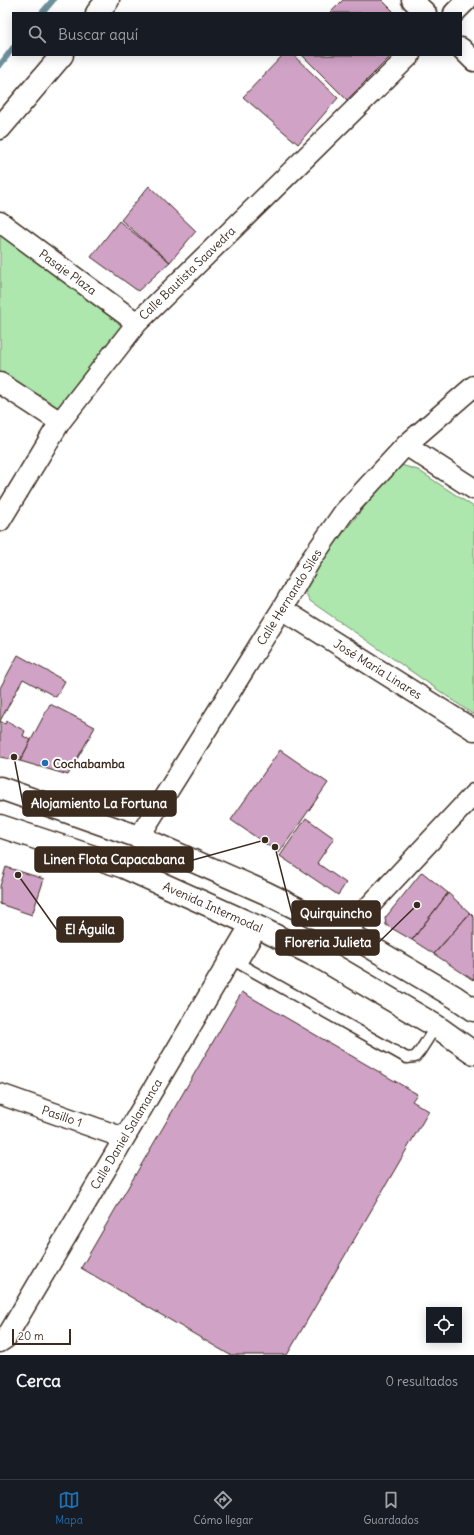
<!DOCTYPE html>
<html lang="es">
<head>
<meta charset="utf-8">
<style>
	:root { --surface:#171b24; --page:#20242c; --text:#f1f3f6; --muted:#9ea1a6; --line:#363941; --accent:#1f6fb2 }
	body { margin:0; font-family:Delius,sans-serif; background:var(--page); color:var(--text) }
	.controls { position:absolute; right:12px; bottom:12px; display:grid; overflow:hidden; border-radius:0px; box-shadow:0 2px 10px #0003 }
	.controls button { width:36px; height:36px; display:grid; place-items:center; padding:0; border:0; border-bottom:1px solid var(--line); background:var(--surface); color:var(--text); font:20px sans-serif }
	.scale { position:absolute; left:12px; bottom:10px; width:59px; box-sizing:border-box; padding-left:4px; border:2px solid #3b2a1e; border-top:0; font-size:11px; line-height:14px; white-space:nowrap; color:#3b2a1e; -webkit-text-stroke:3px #fff; paint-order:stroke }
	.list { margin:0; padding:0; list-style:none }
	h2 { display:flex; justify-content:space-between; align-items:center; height:52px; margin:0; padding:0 16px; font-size:17px }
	h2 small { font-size:13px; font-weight:400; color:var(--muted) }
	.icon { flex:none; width:22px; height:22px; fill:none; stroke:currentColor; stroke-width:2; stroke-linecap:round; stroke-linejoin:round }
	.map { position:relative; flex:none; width:474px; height:1355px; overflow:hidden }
	.search { position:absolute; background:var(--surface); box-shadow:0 2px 10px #0003; left:12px; right:12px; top:12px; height:44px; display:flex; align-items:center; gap:10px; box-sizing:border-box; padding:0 14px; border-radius:0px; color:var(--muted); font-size:15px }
	.sheet { height:124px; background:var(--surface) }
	nav { display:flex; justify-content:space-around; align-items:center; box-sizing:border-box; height:56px; border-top:1px solid var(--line); background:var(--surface); font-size:11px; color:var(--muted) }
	nav a { display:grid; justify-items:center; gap:2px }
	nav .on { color:var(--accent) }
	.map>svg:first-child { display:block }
</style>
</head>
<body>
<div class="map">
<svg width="474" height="1355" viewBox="0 0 474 1355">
	<rect width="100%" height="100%" fill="#fff"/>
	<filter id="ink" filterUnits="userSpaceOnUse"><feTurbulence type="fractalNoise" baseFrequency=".025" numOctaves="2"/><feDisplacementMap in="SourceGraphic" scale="8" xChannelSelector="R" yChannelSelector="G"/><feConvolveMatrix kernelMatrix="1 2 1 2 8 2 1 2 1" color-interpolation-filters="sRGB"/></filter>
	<g filter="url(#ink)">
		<path fill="#ade7ad" stroke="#748866" d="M0,233L124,326L57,416L39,399L0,373Z
			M401,465L418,470L474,507V715L310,601C305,593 304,588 306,579L394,470Z"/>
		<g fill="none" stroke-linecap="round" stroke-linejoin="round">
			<path stroke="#6d909b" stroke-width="6" d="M42,13L53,0
				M0,65L13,48"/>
		</g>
		<path fill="#d0a2c5" stroke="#3b2a1e" d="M343,0H382L395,13H330Z
			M283,55H293L338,98L298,144L243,97Z
			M302,55H392L347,100Z
			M149,186L196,231L170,262L121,220Z
			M119,221L170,262L138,291L91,257Z
			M18,655L65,681L56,697L23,679L0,721V688Z
			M50,704L95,727L68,775L20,761Z
			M0,721L5,724L7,721L25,731L23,736L31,740L20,761L0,757Z
			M280,750L328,783L279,853L231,820Z
			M306,818L334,838L317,863L346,883L338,895L280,856Z
			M6,867L44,879L32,915L0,904V886Z
			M422,872L448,893L412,940L386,925L385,918Z
			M448,893L470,913L434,954L412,940Z
			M470,913L474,917V979L473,980L434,954Z
			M242,992L417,1094L412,1101L429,1111L287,1355H230L81,1268Z"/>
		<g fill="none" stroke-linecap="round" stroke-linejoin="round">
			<defs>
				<path id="service" d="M231,959L407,1058L415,1057L420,1051L436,1026
					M241,964L262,929"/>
				<path id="minor" d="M412,0L426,13
					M454,13L467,0
					M461,48L474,61
					M0,222L137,323
					M0,383L60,422
					M406,445L474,489
					M0,521L60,422L137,323L410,55
					M282,609L474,730
					M139,837L282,609L310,561L344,512L406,445L474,386
					M345,932L474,794
					M0,1094L124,1138
					M0,1342L6,1338L251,924"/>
				<path id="secondary" d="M97,13L108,0
					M0,128L62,55
					M0,788L139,837L266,893L345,932L455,997L474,1010
					M0,826L124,867L262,929L324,960L436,1026L474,1053"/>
			</defs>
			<use href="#service" stroke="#3b2a1e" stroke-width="13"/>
			<use href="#minor" stroke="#3b2a1e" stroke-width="23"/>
			<use href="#secondary" stroke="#3b2a1e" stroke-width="25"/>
			<use href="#service" stroke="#fff" stroke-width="10"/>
			<use href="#minor" stroke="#fff" stroke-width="20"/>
			<use href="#secondary" stroke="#fff" stroke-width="22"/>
		</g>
	</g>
	<circle fill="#1f6fb2" stroke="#fff" stroke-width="1.5" cx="45" cy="763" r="4"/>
	<g text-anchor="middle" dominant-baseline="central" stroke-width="4" stroke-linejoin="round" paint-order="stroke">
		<g font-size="12" fill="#3b2a1e" stroke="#fff">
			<text transform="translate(68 272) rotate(36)">Pasaje Plaza</text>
			<text transform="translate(187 273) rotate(-44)">Calle Bautista Saavedra</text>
			<text transform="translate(289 597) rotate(-58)">Calle Hernando Síles</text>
			<text transform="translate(378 669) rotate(32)">José María Linares</text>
			<text transform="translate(213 907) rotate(24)">Avenida Intermodal</text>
			<text transform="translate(62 1116) rotate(19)">Pasillo 1</text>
			<text transform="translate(126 1134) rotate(-59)">Calle Daniel Salamanca</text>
		</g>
		<g font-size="12" font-weight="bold" fill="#3b2a1e" stroke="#fff" text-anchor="start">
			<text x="53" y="763">Cochabamba</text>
		</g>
	</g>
	<path fill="none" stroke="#3b2a1e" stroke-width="1.5" d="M14 757L23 804M265 840L193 860M275 847L292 914M18 875L57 930M417 905L379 942"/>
	<g fill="#3b2a1e" stroke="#fff" stroke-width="1.5">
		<circle cx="14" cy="757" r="4"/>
		<circle cx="265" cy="840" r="4"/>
		<circle cx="275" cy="847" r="4"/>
		<circle cx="18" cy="875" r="4"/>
		<circle cx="417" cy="905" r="4"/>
	</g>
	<g fill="#3b2a1e" stroke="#3b2a1e" stroke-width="1.5">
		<rect x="23" y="791" width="153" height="25" rx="4"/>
		<rect x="35" y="847" width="158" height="25" rx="4"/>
		<rect x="292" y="901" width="88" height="25" rx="4"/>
		<rect x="57" y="917" width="66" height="25" rx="4"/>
		<rect x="276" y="930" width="103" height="25" rx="4"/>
	</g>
	<g font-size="13" text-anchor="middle" font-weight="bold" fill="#fff">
		<text x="99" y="808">Alojamiento La Fortuna</text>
		<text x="114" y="864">Linen Flota Capacabana</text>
		<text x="336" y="918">Quirquincho</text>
		<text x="90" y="934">El Águila</text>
		<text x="328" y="947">Floreria Julieta</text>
	</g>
</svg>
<div class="controls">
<button><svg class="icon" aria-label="locate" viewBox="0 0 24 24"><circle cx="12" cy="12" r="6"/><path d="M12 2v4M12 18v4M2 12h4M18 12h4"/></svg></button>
</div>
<div class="scale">20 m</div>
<div class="search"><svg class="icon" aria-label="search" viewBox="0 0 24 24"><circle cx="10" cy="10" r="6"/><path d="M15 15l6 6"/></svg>Buscar aquí</div>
</div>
<section class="sheet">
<h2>Cerca<small>0 resultados</small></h2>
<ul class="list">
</ul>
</section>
<nav>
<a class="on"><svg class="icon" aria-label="map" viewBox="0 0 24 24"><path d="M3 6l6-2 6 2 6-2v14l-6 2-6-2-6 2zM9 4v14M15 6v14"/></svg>Mapa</a>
<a><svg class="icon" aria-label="directions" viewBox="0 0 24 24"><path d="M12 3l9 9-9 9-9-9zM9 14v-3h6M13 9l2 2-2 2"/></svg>Cómo llegar</a>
<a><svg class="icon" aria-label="saved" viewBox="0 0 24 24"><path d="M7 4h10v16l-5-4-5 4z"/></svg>Guardados</a>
</nav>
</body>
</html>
